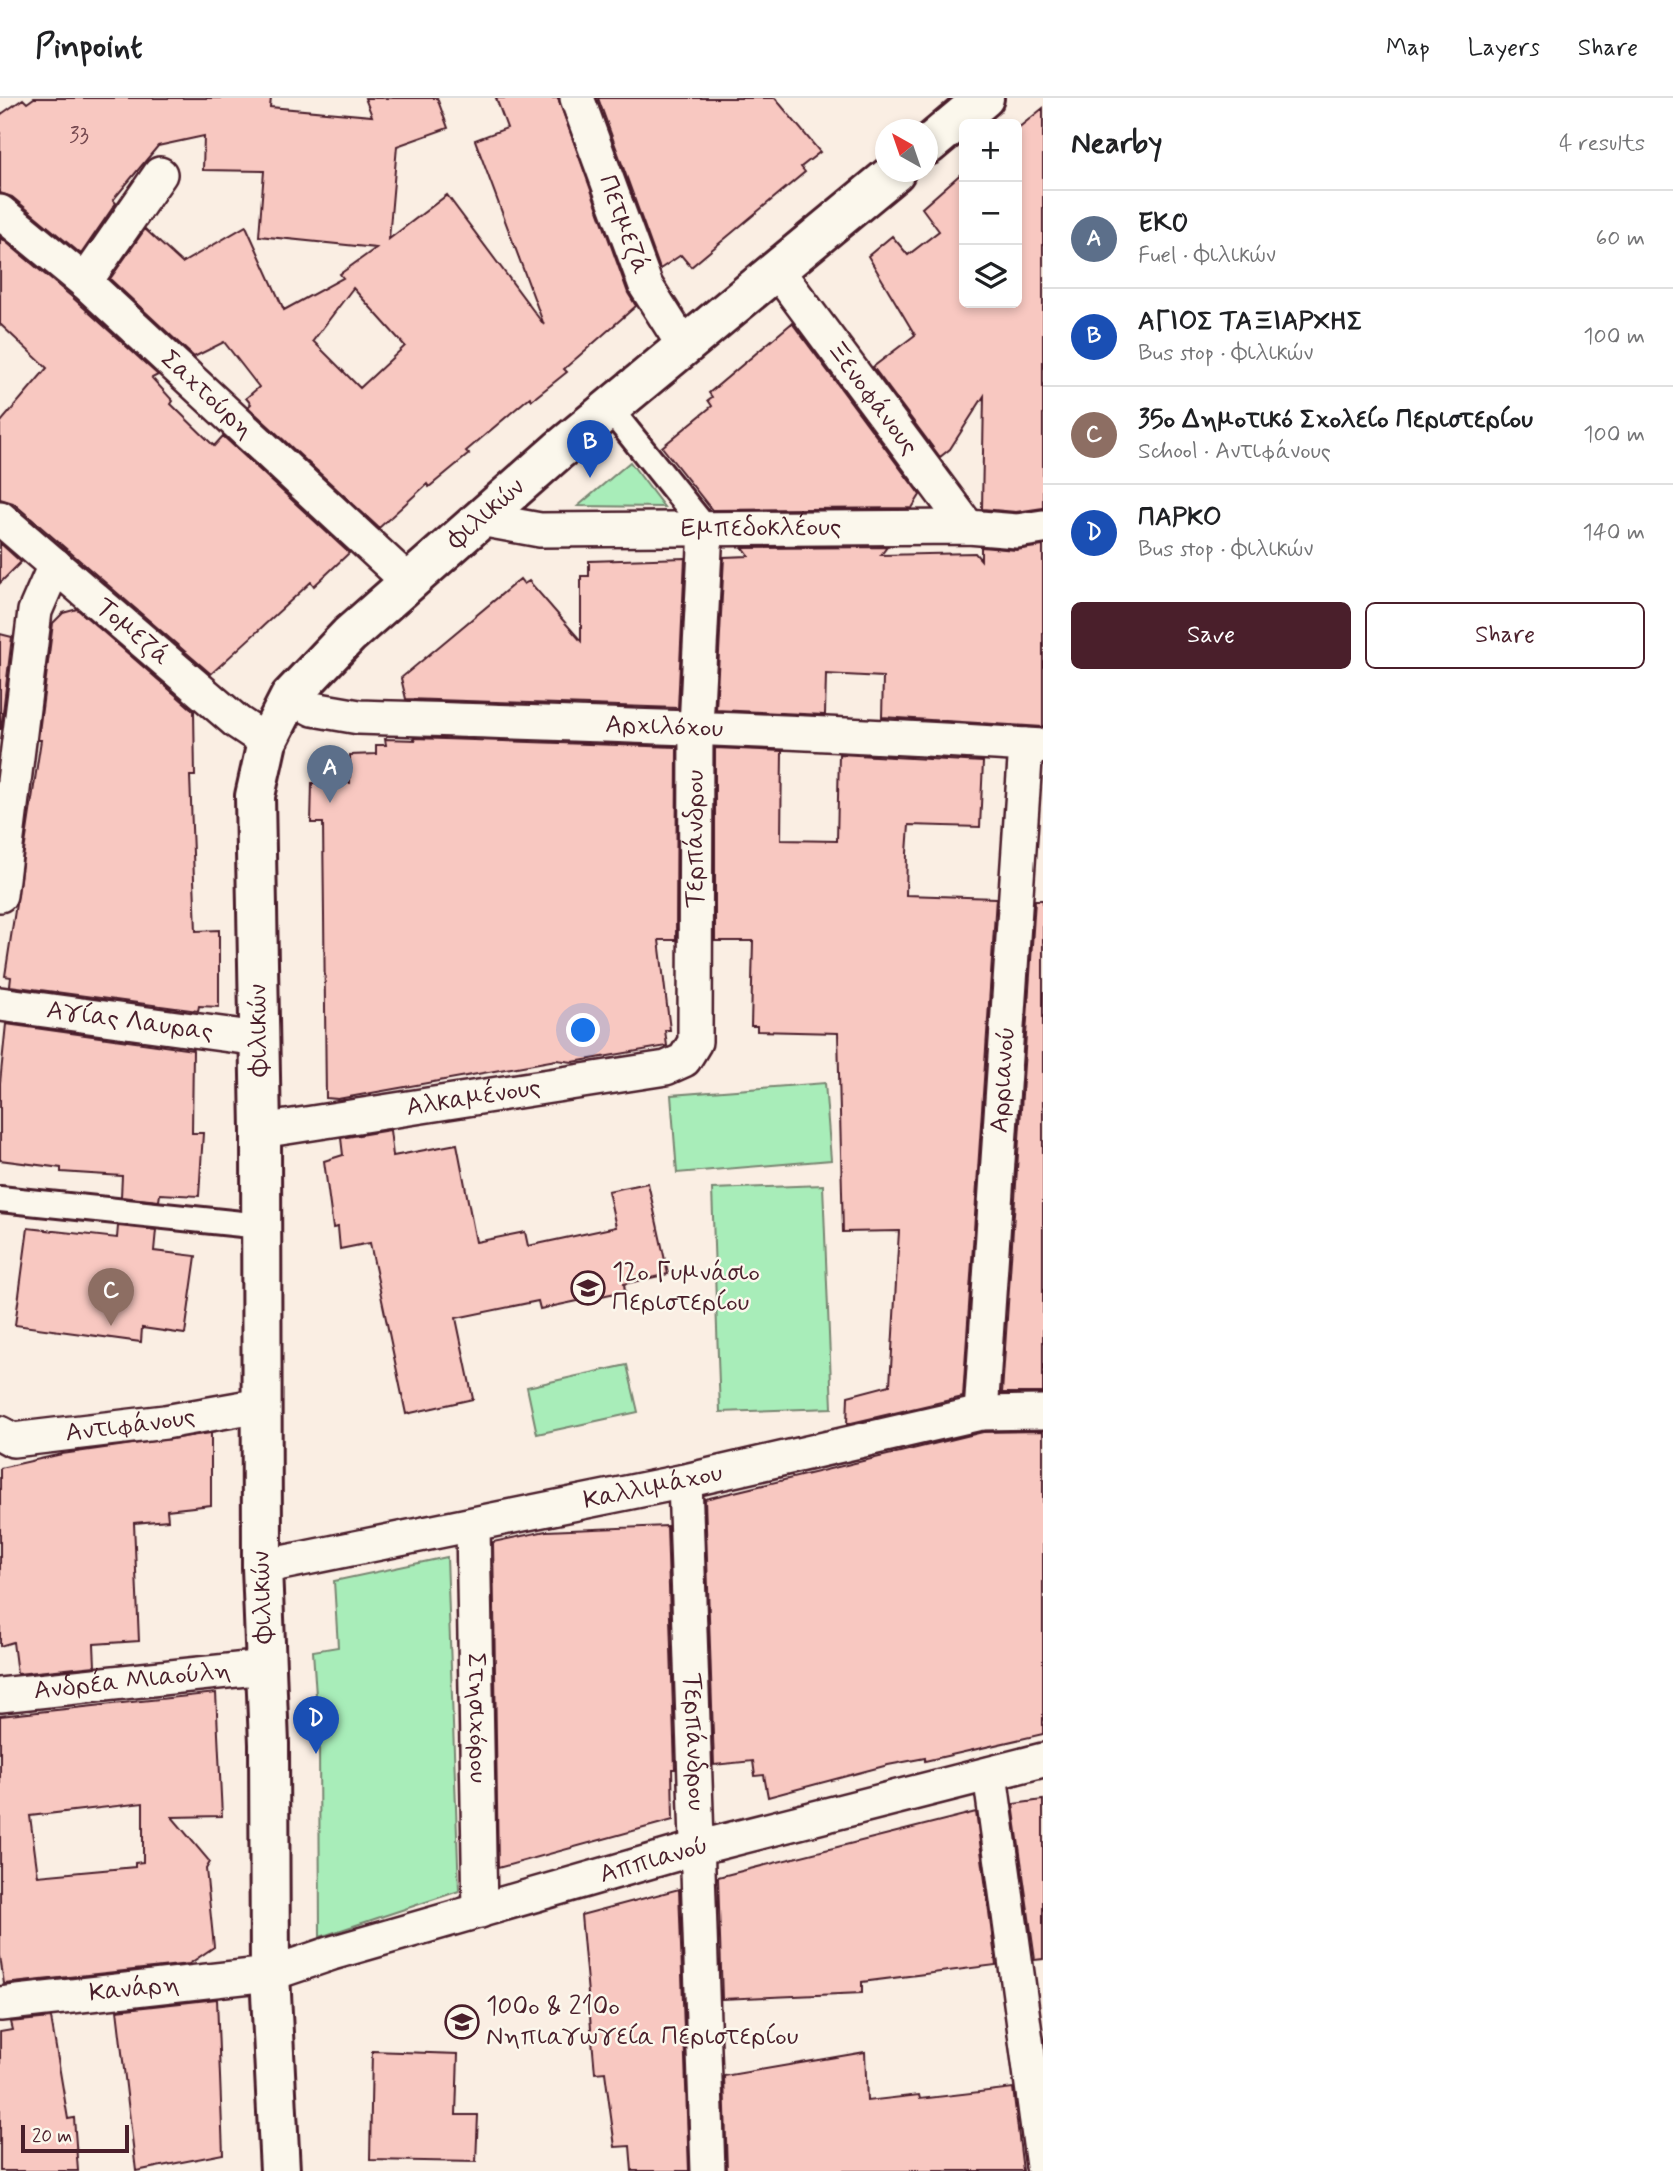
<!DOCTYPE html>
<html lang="en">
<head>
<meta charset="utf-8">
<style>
	:root { --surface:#fff; --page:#f2f2f2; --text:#202124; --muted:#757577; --line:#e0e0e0; --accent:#4a1f2b }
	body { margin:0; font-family:Mynerve,sans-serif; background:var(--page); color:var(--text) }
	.controls { position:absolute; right:21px; top:21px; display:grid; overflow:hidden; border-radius:10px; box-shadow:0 4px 10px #0003 }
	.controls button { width:63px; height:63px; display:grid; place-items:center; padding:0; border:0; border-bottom:2px solid var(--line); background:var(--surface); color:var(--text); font:35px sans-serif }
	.compass { position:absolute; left:875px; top:21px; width:63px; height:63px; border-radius:50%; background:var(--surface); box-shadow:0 4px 10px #0003; rotate:320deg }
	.scale { position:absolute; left:21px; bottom:18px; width:108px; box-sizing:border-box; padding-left:7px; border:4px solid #4a1f2b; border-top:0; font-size:19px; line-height:24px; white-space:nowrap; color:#4a1f2b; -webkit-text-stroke:5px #fbf7ec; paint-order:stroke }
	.you { position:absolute; left:584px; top:933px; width:24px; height:24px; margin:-18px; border:5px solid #fff; border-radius:50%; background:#1a73e8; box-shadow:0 0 0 10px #1a73e833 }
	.badge { display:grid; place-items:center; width:46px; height:46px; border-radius:50%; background:var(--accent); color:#fff; font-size:23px; font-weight:700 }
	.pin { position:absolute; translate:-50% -58px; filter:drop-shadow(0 2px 4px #0008) }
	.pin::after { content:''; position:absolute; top:37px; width:24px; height:21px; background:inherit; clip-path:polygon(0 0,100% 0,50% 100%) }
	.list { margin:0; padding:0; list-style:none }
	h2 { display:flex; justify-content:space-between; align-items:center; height:91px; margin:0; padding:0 28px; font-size:30px }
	h2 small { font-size:23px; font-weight:400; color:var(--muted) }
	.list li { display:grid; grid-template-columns:46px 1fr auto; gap:21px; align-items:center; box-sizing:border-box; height:98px; padding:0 28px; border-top:2px solid var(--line) }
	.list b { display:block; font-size:26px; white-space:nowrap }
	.list p { margin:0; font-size:23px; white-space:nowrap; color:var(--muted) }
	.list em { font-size:23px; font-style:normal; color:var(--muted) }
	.actions { display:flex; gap:14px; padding:21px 28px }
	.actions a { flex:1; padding:16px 0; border:2px solid var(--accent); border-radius:10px; text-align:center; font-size:24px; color:var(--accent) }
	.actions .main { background:var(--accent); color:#fff }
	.icon { flex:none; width:38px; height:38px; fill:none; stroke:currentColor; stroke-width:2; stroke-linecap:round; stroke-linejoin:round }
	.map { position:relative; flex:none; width:1043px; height:2073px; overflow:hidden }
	header { display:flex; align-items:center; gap:42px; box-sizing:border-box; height:98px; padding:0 35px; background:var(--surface); border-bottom:2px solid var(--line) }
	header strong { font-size:33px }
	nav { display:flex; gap:38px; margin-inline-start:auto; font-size:24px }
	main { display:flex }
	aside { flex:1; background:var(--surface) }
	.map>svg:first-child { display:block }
</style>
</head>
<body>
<header>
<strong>Pinpoint</strong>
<nav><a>Map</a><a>Layers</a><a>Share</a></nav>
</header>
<main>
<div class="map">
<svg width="1043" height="2073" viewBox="0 0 1043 2073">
	<rect width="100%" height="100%" fill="#faeee3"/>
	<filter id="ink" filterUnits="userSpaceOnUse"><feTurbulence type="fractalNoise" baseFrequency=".0143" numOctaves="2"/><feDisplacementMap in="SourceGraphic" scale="14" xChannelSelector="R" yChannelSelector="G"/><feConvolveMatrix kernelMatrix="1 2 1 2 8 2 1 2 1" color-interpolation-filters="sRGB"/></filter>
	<g filter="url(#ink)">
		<path fill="#a8edb9" stroke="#798672" stroke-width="2" d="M630,364L664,409L578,408Z
			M825,985L831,1062L677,1075L671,997Z
			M823,1087L832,1310L720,1314L712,1091Z
			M627,1267L638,1314L537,1336L527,1289Z
			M447,1459L459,1793L320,1839L319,1642L313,1553L338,1549L334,1483Z"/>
		<path fill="#f8c8c1" stroke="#4a1f2b" stroke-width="2" fill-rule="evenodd" d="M34,0H271L270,9L372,18L365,0H437L448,30L397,48L389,141L447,97L544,227L475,42L507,30L496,0H558L628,195L636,208L564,271L567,274L532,302L530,299L466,353L469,356L429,389L427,386L379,430L248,309L251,306L246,300L259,289L224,244L194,259L110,181L145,131L182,165L246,128L284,212L343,180L340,176L376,150L259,138L264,73L203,72L204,38L158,48L113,102L116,105L81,156L12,99L0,95V17L23,1L27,5ZM353,190L405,248L360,290L313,243Z
			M598,0H775L820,54L801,69L805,74L691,169L681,157L660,171Z
			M1043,10V410L1016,414L982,411L984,298L950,351L940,359L873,269L915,237L868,158L892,138L908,157L939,133L922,110L964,73V205H1017V31Z
			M0,139L72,199L158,277L152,280L173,303L171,306L214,348L223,338L349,455L314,488L311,484L211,576L13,405L0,401V325L47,270L0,226Z
			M792,225L920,397L912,410L712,412L662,349L712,308L708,302L712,299L709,295Z
			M0,445L21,464L0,485Z
			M1043,448V629L882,619L883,579L826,576L825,617L716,612L724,459L749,458L743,450L887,449L881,457L975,455L981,462V449L1016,452Z
			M685,460L678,610L406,601L401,580L520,481L524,486L529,483L581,543V478H589V463Z
			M77,511L194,613L195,678H190L196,833L219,832V909L199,908L198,913L10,888L11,879L5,878L41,642H38L53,525L63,515Z
			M0,536L12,539L1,631H0Z
			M414,640L677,649L676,842H659L670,932H665L667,948L573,964L556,962L338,1001L326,1000L323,725H311L312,685H350V657L376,656V647H386L385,641L415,642Z
			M715,650L782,653L781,742L837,743L839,656L983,664L980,729L909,727L907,755L906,797L996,800L963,1299L847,1326L848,1298L890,1287L899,1133L843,1134L838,935L757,933V928H751L753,843H715Z
			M1035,802H1043V1295H1002Z
			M6,926L193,952L192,1035H203L199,1098L160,1096L159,1103L121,1099L122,1078L61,1074V1070L0,1062V985Z
			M390,1032L393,1058L457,1046L476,1144L525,1134L528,1148L616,1129L608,1093L648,1085L668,1176L624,1186L625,1193L540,1211L538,1203L456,1220L473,1301L406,1316L370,1145L340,1151L338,1129L333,1130L324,1063L343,1057L341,1040Z
			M118,1128L156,1132L154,1153L196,1158L185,1236L142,1230L141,1244L15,1227L28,1130L117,1140Z
			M1043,1333V1636L925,1663V1660L888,1667L768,1699L764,1677L755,1678L753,1663L714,1667L705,1401L983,1334Z
			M211,1335V1407L167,1412L168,1422L134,1425L139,1543L94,1546L95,1568L17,1576L13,1544L0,1548V1370L62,1356Z
			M667,1428L675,1671H672L673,1722L498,1770L493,1444L546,1433Z
			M216,1595L222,1718L172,1719L210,1764L206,1771L214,1849L189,1866L4,1886L0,1858V1618ZM143,1705V1764L135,1765V1769L38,1778L30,1718Z
			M1043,1702V1861L1035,1862L1013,1706Z
			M976,1714L996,1867L862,1884V1895L722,1901L718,1779Z
			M679,1791L689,2073H632L630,2048L615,2049L605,1974L595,1975L581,1817Z
			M217,1901L223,2056L136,2073L117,1912Z
			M51,1920L68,2021L74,2020L78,2073H0V1934L12,1932L10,1924Z
			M372,1953L458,1956L456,2017H478L476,2064L370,2062Z
			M865,1954L867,2003L919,1997L920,2001L1013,1990L1023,2073H727L724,1978Z"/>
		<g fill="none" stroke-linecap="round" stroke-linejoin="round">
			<defs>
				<path id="pedestrian" d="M609,310L706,431
					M0,1101L261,1128"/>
				<g id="minor">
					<path id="s1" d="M577,0L646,188L684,248"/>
					<path id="s2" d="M0,114L85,184L409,484"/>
					<path id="s3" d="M776,171L968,429"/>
					<path d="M85,184L160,76"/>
					<path id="s4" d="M0,420L237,624L267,644"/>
					<path id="s5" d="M480,421L540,432L968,429L1017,433L1043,429"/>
					<path id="s6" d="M290,599L313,611L359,619C588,626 815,633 1043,648"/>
					<path d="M0,797L35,513L55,467"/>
					<path id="s7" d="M0,906L259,941"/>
					<path id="s8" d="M261,1033L666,970L684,962L695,944L696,629L706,431"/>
					<path id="s9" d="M981,1315L1026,647"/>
					<path id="s10" d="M0,1335L13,1342L165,1324L261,1307"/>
					<path id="s11" d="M685,1383L708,2073"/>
					<path id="s12" d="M473,1428L480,1813"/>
					<path id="s13" d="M262,1469L685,1383L981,1315L1043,1314"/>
					<path id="s14" d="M0,1597L266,1569"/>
					<path d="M990,1676L1043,2068"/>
					<path id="s15" d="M0,1906L270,1876L332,1855L697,1750L1043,1662"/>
				</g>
				<g id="tertiary">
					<path d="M928,47L984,0"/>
					<path id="s16" d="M280,2073L270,1876L269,1646L262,1469L261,1033L255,698L267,644L290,599L349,537L559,352L895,74"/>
				</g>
			</defs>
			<use href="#pedestrian" stroke="#4a1f2b" stroke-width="30"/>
			<use href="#minor" stroke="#4a1f2b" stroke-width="38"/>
			<use href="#tertiary" stroke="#4a1f2b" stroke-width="44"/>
			<use href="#pedestrian" stroke="#fbf7ec" stroke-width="24"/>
			<use href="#minor" stroke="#fbf7ec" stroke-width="33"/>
			<use href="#tertiary" stroke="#fbf7ec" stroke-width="38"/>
		</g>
	</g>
	<defs>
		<symbol id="school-ring" viewBox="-11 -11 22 22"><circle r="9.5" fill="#fbf7ec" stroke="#4a1f2b" stroke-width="1.5"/><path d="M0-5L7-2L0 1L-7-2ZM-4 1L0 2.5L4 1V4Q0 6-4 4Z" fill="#4a1f2b"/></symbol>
	</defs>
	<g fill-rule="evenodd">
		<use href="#school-ring" x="569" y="1171" width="38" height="38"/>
		<use href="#school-ring" x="443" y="1905" width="38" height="38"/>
	</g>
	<g text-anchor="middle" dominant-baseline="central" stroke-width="5" stroke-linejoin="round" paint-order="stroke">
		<g font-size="23" fill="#764950">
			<text x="79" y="38">33</text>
		</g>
		<g font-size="26" fill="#4a1f2b" stroke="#fbf7ec">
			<text stroke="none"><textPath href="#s1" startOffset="135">Πετμεζά</textPath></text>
			<text stroke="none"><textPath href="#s2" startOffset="276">Σαχτούρη</textPath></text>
			<text stroke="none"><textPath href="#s3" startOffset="161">Ξενοφάνους</textPath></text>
			<text stroke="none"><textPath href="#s16" startOffset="1750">Φιλικών</textPath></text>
			<text stroke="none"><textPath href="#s5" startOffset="282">Εμπεδοκλέους</textPath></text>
			<text stroke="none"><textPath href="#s4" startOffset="175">Τομεζά</textPath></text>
			<text stroke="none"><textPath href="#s6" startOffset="378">Αρχιλόχου</textPath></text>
			<text stroke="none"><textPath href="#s8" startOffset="654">Τερπάνδρου</textPath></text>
			<text stroke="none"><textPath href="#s7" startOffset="131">Αγίας Λαυρας</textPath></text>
			<text transform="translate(259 932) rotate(-91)">Φιλικών</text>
			<text stroke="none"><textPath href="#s9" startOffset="334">Αρριανού</textPath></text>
			<text stroke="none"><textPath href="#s8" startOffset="215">Αλκαμένους</textPath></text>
			<text stroke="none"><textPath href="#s10" startOffset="133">Αντιφάνους</textPath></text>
			<text stroke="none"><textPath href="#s13" startOffset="399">Καλλιμάχου</textPath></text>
			<text transform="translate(263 1499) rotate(-92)">Φιλικών</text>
			<text stroke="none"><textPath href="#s14" startOffset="133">Ανδρέα Μιαούλη</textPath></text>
			<text stroke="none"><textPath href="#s12" startOffset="192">Στησιχόρου</textPath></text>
			<text stroke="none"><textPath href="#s11" startOffset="261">Τερπάνδρου</textPath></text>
			<text stroke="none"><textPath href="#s15" startOffset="672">Αππιανού</textPath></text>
			<text stroke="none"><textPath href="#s15" startOffset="135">Κανάρη</textPath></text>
		</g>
		<g font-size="26" fill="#4a1f2b" stroke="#fbf7ec" text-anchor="start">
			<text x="612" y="1175">12ο Γυμνάσιο<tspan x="612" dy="30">Περιστερίου</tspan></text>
			<text x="486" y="1909">100ο &amp; 210ο<tspan x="486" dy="30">Νηπιαγωγεία Περιστερίου</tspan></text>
		</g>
	</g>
</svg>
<div class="controls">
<button>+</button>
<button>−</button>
<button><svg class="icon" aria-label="layers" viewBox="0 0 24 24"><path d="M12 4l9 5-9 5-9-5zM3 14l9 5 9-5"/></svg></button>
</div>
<svg class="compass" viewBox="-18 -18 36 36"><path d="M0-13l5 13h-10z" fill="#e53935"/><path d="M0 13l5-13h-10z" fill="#757577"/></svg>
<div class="scale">20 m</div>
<div class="you"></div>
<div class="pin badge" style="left:330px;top:705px;background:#5c6f8a">A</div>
<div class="pin badge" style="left:590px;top:380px;background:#1a4fb4">B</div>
<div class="pin badge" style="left:111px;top:1228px;background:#8d6e63">C</div>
<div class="pin badge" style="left:316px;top:1656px;background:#1a4fb4">D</div>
</div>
<aside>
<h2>Nearby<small>4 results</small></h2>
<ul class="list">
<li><span class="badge" style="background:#5c6f8a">A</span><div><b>EKO</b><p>Fuel · Φιλικών</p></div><em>60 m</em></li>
<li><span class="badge" style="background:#1a4fb4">B</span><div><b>ΑΓΙΟΣ ΤΑΞΙΑΡΧΗΣ</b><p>Bus stop · Φιλικών</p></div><em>100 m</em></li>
<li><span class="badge" style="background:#8d6e63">C</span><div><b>35ο Δημοτικό Σχολείο Περιστερίου</b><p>School · Αντιφάνους</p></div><em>100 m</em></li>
<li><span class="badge" style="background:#1a4fb4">D</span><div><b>ΠΑΡΚΟ</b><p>Bus stop · Φιλικών</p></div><em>140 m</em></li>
</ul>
<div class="actions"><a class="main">Save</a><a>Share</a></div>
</aside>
</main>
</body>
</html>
